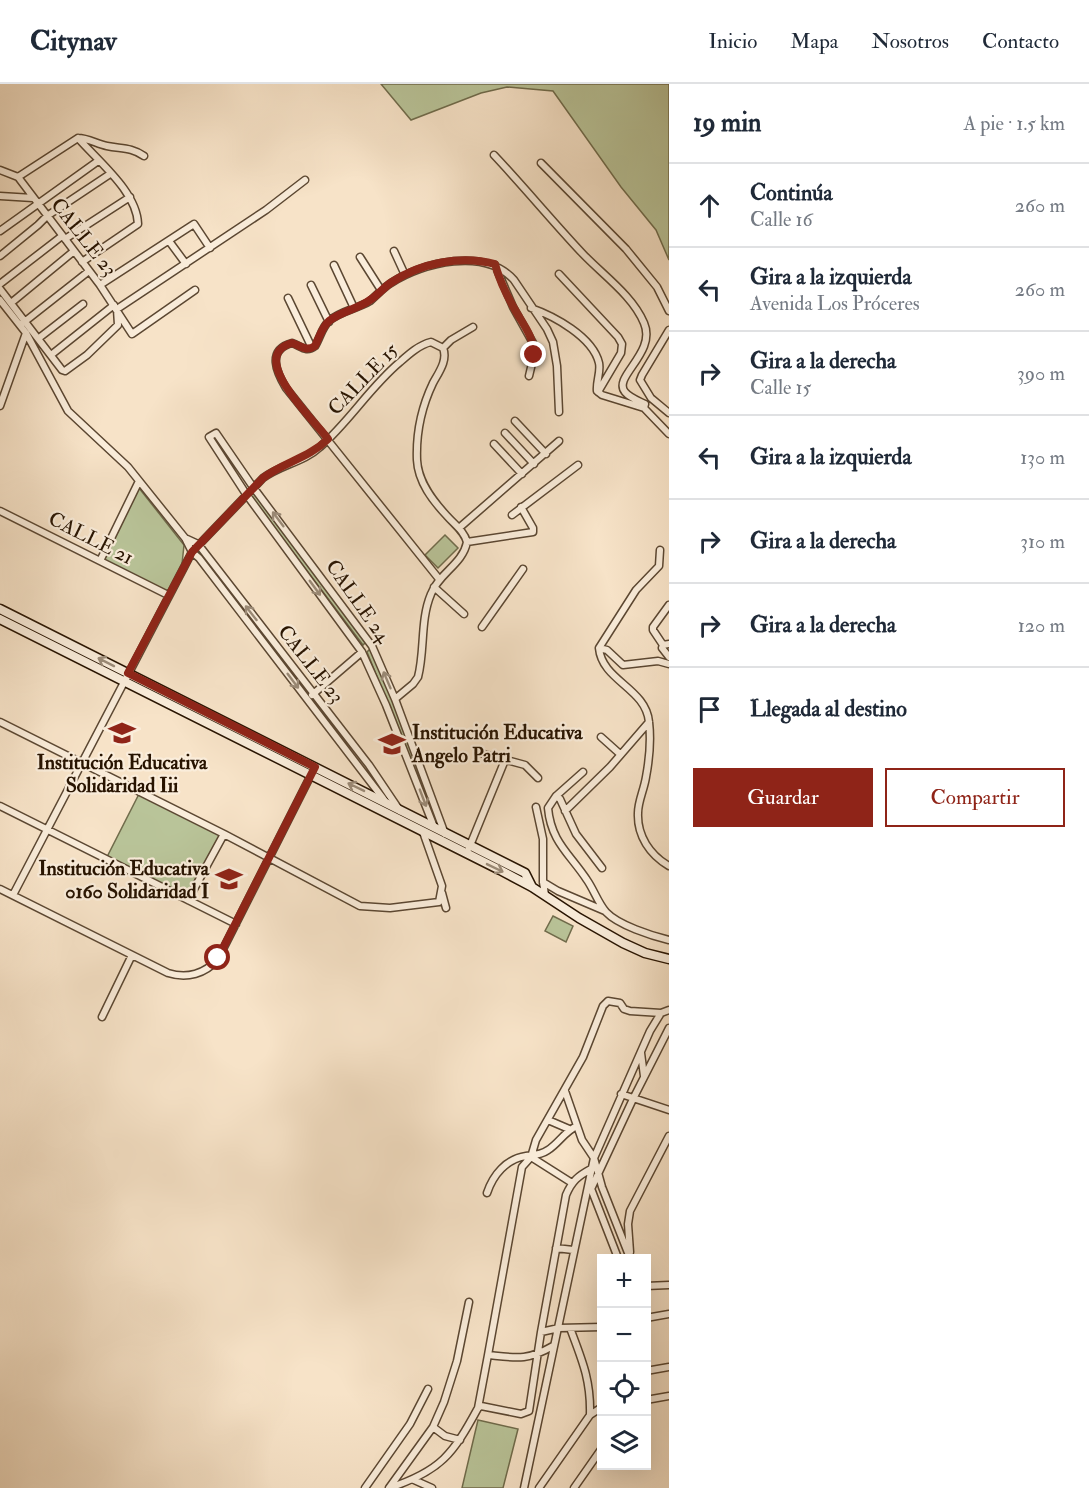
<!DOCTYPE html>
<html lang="es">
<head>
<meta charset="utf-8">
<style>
	:root { --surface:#fff; --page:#f6f6f7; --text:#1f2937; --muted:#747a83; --line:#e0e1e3; --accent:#8f2418 }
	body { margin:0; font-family:"IM FELL Double Pica",serif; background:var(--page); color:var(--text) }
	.controls { position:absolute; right:18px; bottom:18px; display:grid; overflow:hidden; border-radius:0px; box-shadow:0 6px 24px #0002 }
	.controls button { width:54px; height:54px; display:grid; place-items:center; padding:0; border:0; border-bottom:2px solid var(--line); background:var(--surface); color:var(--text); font:30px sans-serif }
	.stop { position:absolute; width:18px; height:18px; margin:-14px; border:4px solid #8f2418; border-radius:50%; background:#fff }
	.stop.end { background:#8f2418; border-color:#fff; box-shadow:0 2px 6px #0008 }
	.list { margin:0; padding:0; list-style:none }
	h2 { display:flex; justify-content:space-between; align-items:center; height:78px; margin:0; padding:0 24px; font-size:26px }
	h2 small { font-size:20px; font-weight:400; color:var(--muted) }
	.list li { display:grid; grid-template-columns:39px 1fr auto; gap:18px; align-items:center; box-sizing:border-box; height:84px; padding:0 24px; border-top:2px solid var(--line) }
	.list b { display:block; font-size:22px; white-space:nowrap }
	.list p { margin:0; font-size:20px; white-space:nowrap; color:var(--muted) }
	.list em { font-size:20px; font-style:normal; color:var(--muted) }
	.actions { display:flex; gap:12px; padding:18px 24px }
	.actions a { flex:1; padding:14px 0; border:2px solid var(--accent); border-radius:0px; text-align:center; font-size:21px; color:var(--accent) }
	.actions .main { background:var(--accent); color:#fff }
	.icon { flex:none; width:33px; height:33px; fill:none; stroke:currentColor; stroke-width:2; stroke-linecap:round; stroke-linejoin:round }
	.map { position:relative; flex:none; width:669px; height:1404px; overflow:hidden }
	header { display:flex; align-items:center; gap:36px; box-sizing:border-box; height:84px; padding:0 30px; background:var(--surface); border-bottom:2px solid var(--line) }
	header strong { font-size:28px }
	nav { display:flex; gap:33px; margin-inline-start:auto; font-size:21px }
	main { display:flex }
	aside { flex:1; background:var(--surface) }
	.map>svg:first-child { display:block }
</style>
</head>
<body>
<header>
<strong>Citynav</strong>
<nav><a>Inicio</a><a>Mapa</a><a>Nosotros</a><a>Contacto</a></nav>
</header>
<main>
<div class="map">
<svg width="669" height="1404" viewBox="0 0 669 1404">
	<rect width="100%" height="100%" fill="#f7e3c8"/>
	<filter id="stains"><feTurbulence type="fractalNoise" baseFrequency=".00333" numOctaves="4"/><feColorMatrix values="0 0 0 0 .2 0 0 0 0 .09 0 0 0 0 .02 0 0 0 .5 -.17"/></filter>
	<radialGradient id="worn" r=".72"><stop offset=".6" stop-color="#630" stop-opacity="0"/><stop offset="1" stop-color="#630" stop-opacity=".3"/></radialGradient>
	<path fill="#b9c499" stroke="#706c4c" stroke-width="1.5" d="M381,0H669V176L656,146L621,103L553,7L507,3L481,9L411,36Z
		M139,404L184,461L182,480L168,508L103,476Z
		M253,407L367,557L363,561L249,410Z
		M445,451L458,464L438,484L425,471Z
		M205,471L311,609L306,612L201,473Z
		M371,564L443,740L439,741L436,739L367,568Z
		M139,710L221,750L187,812L107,773Z
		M553,832L573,842L566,858L545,847Z
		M478,1336L518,1345L503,1404H462Z"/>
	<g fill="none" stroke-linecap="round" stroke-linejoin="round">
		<defs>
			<path id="street" d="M78,54C99,78 137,108 138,140L82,178
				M494,71C525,104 553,138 583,170C603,191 633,212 644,239C657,269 612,293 625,308C630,314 639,317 645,320L644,324L602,311L597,307C596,297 601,288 599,279C593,253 554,232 531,224
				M541,79L626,165L657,203L669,227
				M0,86L18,93L100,201L132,250L195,206
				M18,93L78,54C88,54 97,60 107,62C121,65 131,63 144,72
				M0,112L33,114
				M0,147L98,77
				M65,155L130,113
				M169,157L186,180
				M394,167L405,191
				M0,172L38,141L47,132L110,90
				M360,173L381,206
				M334,181L354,224
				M495,181L513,223L533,259L534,271L529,292
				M559,190L618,253L622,260L621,269L598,308
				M0,200L62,152
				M100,201L194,140L210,164
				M311,201L329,238
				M0,205L62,286L65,287L87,271L118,241L117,225L266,126L305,96
				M288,214L312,264
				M0,216L26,249L68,327L128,383L185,454L192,468L199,474L385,717
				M11,219L74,167
				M23,239L89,187
				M669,246L642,291L640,296L651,314L669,329
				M39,254L83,220
				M443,264L451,256L473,243
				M51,271L114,221
				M0,322L26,249
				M644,324L669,350
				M515,337L546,370
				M505,349L534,380
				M494,360L522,390
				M0,427L168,511
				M512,431L578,381
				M459,444L559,357
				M185,454L198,460L369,681L400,727
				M467,458L533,448V444L521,423
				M660,466L659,482L636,506L599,564C602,597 646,604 649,638C651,655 649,677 646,693C644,706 638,717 638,729C637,752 650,771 669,782
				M100,477L139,397
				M439,495L286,304C277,289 266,266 292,259C301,262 306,269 315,262C320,254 322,243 329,237C340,227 357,225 370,217C377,211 383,204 391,199C423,178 485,163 514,196L547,245L553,258L557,282L559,328
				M434,503L464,530
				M482,543L523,485
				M669,560L663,561L662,564L669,573
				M663,561L653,546V543L669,521
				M599,564L607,566L623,581L658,577L669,580
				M312,611L362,568
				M0,638L224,750L360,822L390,824L439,818L442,802L423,748
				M601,653L620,670
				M480,669L525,681L538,694
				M556,712L583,688
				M0,722L236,840
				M536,723L543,755V798L545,811
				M565,727L610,683L649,638
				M434,743L386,621L362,568L246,410L209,353L216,349L253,403L372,562L395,615L445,750
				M469,764L505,676
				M602,784L576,750L560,715L556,712L548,724C551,758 570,770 587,796C594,806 598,819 606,828C618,841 652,852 669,856
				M543,798L558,807L605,827
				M0,805L168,889C187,895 205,890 218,875L312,689
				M442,809L446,824
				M13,811L192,468L263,394C280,381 304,378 320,363C349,338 370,303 400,278C409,270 419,261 431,258L443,264C448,276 439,288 433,299C422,322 416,350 417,376C418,398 433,417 447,432C455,441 464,447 467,458C463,480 439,489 431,510C420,536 425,566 418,593L413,600L395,615
				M188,816L224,750
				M102,933L132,871
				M641,969L644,992
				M565,1007L582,1056L594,1074L602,1103L630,1174
				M621,1010L669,1026
				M548,1036L569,1045
				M531,1073L572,1099
				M590,1102L618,1174
				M591,1105L633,1015L669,944
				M487,1109C493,1091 506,1075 526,1072C534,1071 541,1071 548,1066C559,1059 565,1047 577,1042
				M556,1164L573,1166
				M630,1168L628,1140L630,1127L669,1052
				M646,1202L669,1201
				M646,1234L669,1230
				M570,1244C582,1276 591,1296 590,1331
				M541,1248L559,1244L602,1243
				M553,1262C527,1277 516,1274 488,1271L522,1083L531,1073L536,1056L583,973L603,922L608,917L620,919L624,925L630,927L661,929
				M646,1287L669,1283
				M646,1316L669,1312
				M478,1324L488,1271
				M433,1343L445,1352L460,1356
				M414,1396L432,1404
				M365,1404L410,1340L428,1305
				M389,1404C441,1387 453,1370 478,1324L481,1322L521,1330L529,1327L541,1248L566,1111C572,1097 578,1092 591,1085
				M389,1404L433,1343L444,1318L457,1277L469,1218
				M524,1404L594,1074L650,947L661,929L669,926
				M539,1404L590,1331L602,1323
				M574,1404L602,1364"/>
			<path id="secondary" d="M0,525L525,789L532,803
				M0,535L500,786L532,803L579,834L623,859L645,869L669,875"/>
		</defs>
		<use href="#street" stroke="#5b4732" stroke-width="9"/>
		<use href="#secondary" stroke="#271300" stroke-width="11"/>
		<use href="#street" stroke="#faeddb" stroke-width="6"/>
		<use href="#secondary" stroke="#faeddb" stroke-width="8"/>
	</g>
	<defs><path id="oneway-shaft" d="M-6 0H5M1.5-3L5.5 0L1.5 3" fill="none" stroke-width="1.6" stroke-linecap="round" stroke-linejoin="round" transform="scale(1.5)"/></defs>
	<g stroke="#9b8b78">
		<use href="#oneway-shaft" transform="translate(278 435) rotate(-127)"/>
		<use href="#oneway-shaft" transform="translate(315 504) rotate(54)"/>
		<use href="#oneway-shaft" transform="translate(251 529) rotate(-128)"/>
		<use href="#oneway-shaft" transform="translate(106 578) rotate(-153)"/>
		<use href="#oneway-shaft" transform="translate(387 596) rotate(-113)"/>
		<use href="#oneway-shaft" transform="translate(293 597) rotate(53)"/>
		<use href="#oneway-shaft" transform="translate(356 703) rotate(-154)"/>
		<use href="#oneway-shaft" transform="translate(423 714) rotate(69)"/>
		<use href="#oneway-shaft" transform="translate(495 784) rotate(26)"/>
	</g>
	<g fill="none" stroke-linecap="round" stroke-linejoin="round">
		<path stroke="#8f2418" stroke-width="8" d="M218,874L315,683L128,589L192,468L263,394C284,378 309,374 328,355C316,338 245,272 292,259C301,262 306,268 315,262C319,254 322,243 329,237C341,227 358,225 370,216C378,211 384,203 392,198C421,179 461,171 495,180C499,195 506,210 514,224C522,239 534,252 534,271"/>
	</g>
	<defs>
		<symbol id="school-bare" viewBox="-9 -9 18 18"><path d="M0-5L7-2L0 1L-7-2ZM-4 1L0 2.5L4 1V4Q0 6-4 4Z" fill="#8f2418" stroke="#faeddb" stroke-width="2.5" paint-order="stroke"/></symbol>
	</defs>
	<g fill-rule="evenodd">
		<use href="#school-bare" x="103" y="630" width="38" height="38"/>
		<use href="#school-bare" x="373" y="641" width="38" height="38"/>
		<use href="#school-bare" x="210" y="776" width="38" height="38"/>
	</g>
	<g text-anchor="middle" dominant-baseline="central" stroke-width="4.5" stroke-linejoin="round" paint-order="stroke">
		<g font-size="20" fill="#271300" stroke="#faeddb">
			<text transform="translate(84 153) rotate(52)">CALLE 23</text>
			<text transform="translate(363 295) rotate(-46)">CALLE 15</text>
			<text transform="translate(91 454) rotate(27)">CALLE 21</text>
			<text transform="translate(358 517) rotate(55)">CALLE 24</text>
			<text transform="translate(311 580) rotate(52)">CALLE 23</text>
		</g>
		<g font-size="20" font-weight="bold" fill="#271300" stroke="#faeddb" text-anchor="start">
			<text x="412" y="648">Institución Educativa<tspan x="412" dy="23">Angelo Patri</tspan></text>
			<text x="122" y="678" text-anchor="middle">Institución Educativa<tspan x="122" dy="23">Solidaridad Iii</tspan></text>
			<text x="209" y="784" text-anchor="end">Institución Educativa<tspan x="209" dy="23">0160 Solidaridad I</tspan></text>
		</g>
	</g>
	<rect width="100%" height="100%" filter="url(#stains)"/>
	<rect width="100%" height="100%" fill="url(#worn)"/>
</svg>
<div class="controls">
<button>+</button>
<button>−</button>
<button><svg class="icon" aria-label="locate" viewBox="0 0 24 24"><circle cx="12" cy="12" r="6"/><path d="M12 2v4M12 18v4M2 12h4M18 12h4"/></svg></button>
<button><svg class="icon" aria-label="layers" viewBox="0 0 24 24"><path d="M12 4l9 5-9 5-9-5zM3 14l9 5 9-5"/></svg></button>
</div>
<div class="stop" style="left:218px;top:874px"></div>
<div class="stop end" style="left:534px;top:271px"></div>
</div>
<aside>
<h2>19 min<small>A pie · 1.5 km</small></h2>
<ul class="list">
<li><svg class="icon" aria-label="ahead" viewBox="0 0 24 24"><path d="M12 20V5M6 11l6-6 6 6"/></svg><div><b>Continúa</b><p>Calle 16</p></div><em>260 m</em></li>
<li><svg class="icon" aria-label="left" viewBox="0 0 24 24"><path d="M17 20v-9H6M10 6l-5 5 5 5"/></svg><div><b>Gira a la izquierda</b><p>Avenida Los Próceres</p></div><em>260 m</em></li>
<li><svg class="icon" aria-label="right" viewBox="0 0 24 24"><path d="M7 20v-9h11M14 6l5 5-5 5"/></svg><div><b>Gira a la derecha</b><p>Calle 15</p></div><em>390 m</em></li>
<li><svg class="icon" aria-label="left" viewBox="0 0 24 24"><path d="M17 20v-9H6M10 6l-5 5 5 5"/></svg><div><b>Gira a la izquierda</b></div><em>130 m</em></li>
<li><svg class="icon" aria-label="right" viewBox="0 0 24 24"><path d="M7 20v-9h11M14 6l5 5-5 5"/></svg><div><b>Gira a la derecha</b></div><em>310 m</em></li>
<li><svg class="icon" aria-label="right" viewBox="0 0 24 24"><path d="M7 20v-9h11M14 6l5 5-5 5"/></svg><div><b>Gira a la derecha</b></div><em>120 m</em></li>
<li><svg class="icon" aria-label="arrive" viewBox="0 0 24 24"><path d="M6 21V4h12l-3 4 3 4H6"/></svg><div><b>Llegada al destino</b></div></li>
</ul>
<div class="actions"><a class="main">Guardar</a><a>Compartir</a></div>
</aside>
</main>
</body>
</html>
